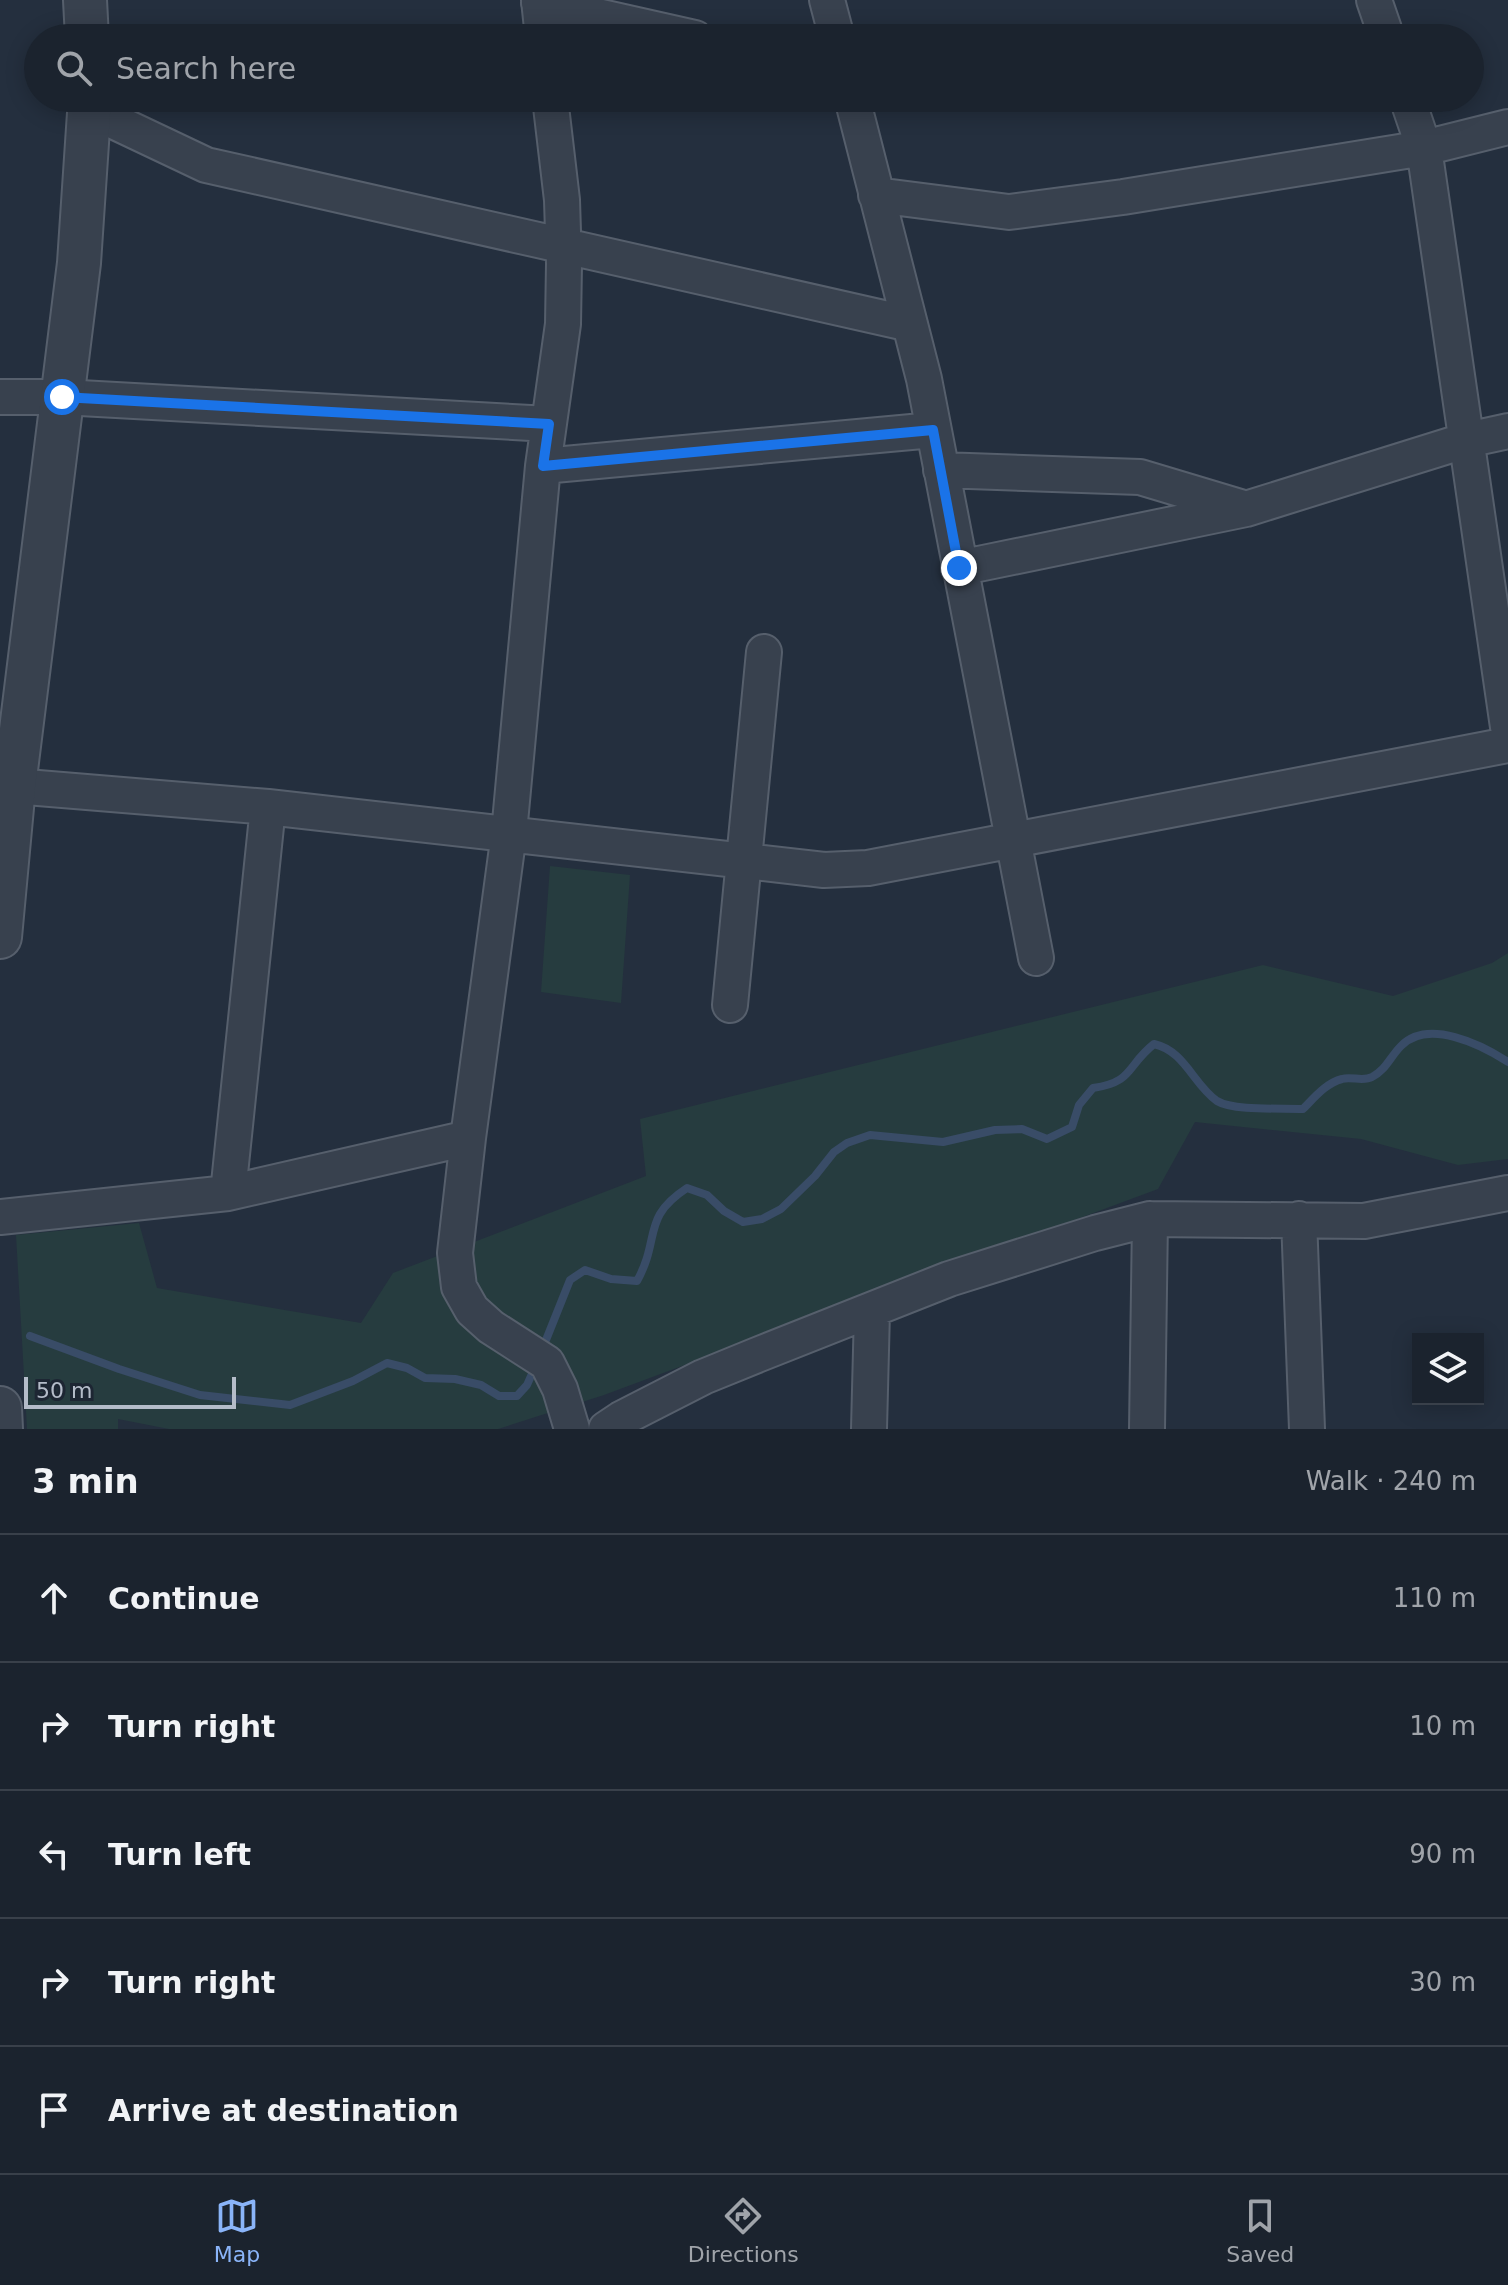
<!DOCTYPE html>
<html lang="en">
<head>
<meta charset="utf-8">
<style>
	:root { --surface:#1b232e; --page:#282f3a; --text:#f1f3f6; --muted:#a0a4aa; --line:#39404a; --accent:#8ab4f8 }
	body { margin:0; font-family:"DejaVu Sans",sans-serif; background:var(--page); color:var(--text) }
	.controls { position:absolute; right:24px; bottom:24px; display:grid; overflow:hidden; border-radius:0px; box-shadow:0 4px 20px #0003 }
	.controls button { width:72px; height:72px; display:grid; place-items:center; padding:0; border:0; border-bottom:2px solid var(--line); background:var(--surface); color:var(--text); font:40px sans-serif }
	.scale { position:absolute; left:24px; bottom:20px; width:212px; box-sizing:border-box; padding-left:8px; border:4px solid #b4bcc9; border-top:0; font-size:22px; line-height:28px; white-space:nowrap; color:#b4bcc9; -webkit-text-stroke:6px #1d2633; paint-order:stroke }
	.stop { position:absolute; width:24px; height:24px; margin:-18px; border:6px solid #1a73e8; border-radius:50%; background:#fff }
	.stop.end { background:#1a73e8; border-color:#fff; box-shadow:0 2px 8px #0008 }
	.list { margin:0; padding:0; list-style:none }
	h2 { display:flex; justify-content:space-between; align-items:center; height:104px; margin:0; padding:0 32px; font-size:34px }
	h2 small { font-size:26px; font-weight:400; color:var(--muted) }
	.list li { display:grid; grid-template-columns:52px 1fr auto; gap:24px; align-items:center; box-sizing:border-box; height:128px; padding:0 32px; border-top:2px solid var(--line) }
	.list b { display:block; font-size:30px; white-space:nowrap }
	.list em { font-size:26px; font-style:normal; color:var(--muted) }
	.icon { flex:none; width:44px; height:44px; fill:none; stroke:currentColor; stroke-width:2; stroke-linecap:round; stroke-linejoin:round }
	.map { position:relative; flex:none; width:1508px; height:1429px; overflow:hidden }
	.search { position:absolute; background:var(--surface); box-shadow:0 4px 20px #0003; left:24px; right:24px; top:24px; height:88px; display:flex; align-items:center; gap:20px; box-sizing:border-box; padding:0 28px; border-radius:44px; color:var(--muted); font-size:30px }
	.sheet { height:744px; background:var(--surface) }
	nav { display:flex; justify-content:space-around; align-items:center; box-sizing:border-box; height:112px; border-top:2px solid var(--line); background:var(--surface); font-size:22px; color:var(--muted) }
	nav a { display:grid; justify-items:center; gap:4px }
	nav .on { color:var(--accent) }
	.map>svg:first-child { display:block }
</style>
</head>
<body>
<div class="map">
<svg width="1508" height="1429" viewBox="0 0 1508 1429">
	<rect width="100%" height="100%" fill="#242f3e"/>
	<path fill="#263c3f" d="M550,866L630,875L621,1003L541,992Z
		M1508,953V1159L1458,1165L1361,1139L1195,1122L1158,1189L604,1395L498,1429H169L118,1419V1429H27L16,1235L139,1223L157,1288L361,1323L393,1273L646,1176L640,1119L1263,965L1393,996L1492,963Z"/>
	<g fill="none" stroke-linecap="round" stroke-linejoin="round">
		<path stroke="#394c67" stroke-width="8" d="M30,1336L119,1369L200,1395L290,1405L353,1381L387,1363L407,1368L425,1378L455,1379L481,1385L499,1396H517L527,1385L535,1367
			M542,1350L570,1280L585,1270L611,1279L637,1281C661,1238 641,1218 687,1188L707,1195L724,1211L743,1222L762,1219L781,1209L815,1176L834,1152L847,1143L870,1135L943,1142L995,1130L1022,1129L1047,1139L1072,1127L1079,1105L1093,1088C1134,1082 1126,1066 1154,1044C1185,1051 1193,1084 1217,1101C1233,1111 1282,1108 1303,1109C1314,1098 1326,1083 1342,1079C1351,1076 1363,1082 1372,1077C1386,1070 1390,1057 1401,1046C1428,1018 1482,1045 1508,1062"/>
		<defs>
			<path id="minor" d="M539,0L543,38
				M827,0L837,38
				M1374,0L1387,38
				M539,3L695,38
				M550,98L562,200L564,264L563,324L543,466L509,833L468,1138L455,1253L459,1287L472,1310L491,1327L547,1363L560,1389L572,1429
				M852,98L924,379L1036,958
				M1407,98L1424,148L1508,727
				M90,110L206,165L910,324
				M876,195L1009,212L1123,197L1424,148L1508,127
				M0,397H62L549,424
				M543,466L933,430
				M941,470L1140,477L1240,507
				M959,568L1246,509L1467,440L1508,431
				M14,786L268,807L824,870L868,868L1508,745
				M730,1005L764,652
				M228,1193L268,807
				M0,1217L228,1193L468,1138
				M1299,1219L1307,1429
				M606,1429L621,1419L703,1377L757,1355L949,1279L1095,1233L1150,1219L1364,1221L1508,1193
				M869,1429L872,1311
				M1147,1429L1150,1219"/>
			<path id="tertiary" d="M85,0L87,38
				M0,937L14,786L79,263L90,98
				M0,1408L1,1429"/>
		</defs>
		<use href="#minor" stroke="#565f6c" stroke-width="38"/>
		<use href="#tertiary" stroke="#565f6c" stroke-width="46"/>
		<use href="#minor" stroke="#38414e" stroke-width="34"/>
		<use href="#tertiary" stroke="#38414e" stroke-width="42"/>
	</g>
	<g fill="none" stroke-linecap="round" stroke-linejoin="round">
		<path stroke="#1a73e8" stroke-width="10" d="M62,397L549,424L543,466L933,430L959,568"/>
	</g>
</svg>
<div class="controls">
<button><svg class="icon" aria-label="layers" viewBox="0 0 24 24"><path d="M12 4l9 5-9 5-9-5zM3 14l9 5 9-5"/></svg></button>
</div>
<div class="scale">50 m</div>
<div class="stop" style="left:62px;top:397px"></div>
<div class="stop end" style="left:959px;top:568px"></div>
<div class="search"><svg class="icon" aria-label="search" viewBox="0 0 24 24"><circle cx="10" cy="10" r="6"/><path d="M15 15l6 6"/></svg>Search here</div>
</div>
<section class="sheet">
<h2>3 min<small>Walk · 240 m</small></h2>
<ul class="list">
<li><svg class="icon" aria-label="ahead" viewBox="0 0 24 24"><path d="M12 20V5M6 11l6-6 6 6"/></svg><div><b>Continue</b></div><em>110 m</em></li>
<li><svg class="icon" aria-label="right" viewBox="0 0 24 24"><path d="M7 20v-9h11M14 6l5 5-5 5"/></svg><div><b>Turn right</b></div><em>10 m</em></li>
<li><svg class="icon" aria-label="left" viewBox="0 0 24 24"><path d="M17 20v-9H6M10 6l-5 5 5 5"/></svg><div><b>Turn left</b></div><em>90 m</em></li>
<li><svg class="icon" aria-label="right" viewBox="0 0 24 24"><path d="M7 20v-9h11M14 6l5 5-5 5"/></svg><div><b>Turn right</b></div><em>30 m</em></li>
<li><svg class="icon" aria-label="arrive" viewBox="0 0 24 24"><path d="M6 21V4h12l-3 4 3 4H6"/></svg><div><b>Arrive at destination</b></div></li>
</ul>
</section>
<nav>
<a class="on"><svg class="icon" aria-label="map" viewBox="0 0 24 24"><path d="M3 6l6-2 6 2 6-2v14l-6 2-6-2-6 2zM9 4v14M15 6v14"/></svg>Map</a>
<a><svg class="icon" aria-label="directions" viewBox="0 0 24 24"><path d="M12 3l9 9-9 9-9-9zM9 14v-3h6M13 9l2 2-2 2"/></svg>Directions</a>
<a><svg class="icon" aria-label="saved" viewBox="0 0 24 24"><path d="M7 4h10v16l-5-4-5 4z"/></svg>Saved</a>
</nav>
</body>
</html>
